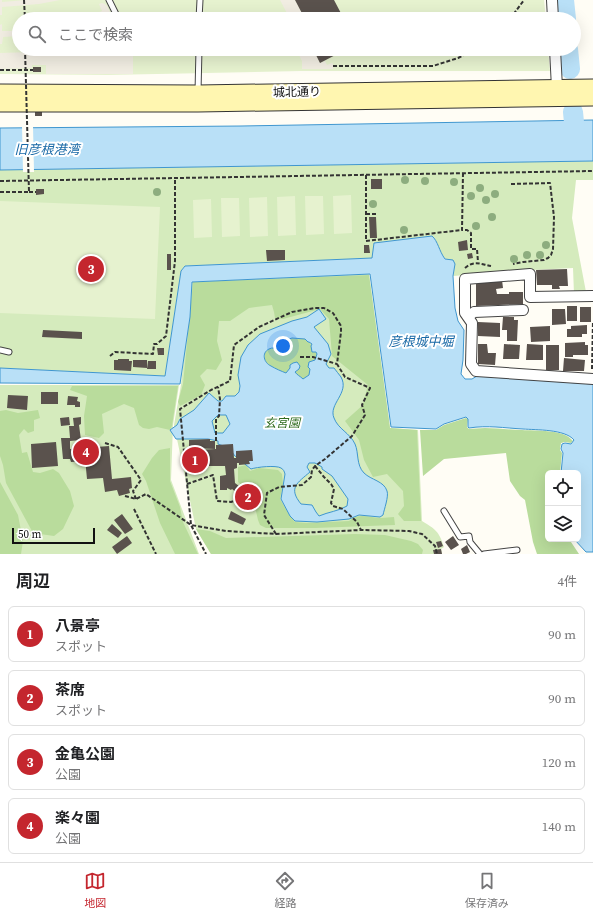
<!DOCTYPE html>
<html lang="ja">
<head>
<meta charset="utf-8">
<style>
	:root { --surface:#fff; --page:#f6f6f6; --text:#202124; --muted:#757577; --line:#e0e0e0; --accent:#c4262e }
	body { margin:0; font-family:"Source Serif 4","Noto Sans JP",serif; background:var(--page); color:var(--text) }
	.controls { position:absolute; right:12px; bottom:12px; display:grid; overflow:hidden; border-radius:6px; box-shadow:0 4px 16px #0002 }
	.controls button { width:36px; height:36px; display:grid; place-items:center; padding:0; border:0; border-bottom:1px solid var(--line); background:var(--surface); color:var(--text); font:20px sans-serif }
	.scale { position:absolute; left:12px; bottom:10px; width:83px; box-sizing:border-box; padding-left:4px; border:2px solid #111; border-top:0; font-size:11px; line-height:14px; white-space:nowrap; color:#111; -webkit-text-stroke:3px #fff; paint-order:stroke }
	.you { position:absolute; left:283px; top:346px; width:14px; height:14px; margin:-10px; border:3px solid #fff; border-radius:50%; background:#1a73e8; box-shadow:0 0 0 6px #1a73e833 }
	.badge { display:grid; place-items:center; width:26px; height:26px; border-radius:50%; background:var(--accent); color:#fff; font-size:13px; font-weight:700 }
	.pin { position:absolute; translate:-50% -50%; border:2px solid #fff; box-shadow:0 1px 4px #0006 }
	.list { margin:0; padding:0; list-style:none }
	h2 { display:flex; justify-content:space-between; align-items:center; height:52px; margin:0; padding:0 16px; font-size:17px }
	h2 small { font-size:13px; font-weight:400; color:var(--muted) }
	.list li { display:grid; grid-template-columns:26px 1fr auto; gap:12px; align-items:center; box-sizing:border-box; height:56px; margin:0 8px 8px; padding:0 8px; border:1px solid var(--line); border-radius:6px }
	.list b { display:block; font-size:15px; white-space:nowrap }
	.list p { margin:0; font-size:13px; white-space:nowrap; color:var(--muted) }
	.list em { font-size:13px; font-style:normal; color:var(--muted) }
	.icon { flex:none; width:22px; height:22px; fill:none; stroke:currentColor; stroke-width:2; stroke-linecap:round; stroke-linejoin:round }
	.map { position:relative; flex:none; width:593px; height:554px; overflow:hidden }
	.search { position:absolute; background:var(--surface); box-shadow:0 4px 16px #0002; left:12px; right:12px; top:12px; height:44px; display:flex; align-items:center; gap:10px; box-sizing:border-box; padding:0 14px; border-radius:22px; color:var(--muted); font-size:15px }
	.sheet { height:308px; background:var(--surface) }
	nav { display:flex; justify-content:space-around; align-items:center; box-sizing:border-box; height:56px; border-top:1px solid var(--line); background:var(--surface); font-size:11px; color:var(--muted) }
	nav a { display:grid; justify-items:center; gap:2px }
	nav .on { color:var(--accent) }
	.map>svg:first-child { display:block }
</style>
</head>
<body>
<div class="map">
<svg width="593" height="554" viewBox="0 0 593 554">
	<rect width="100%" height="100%" fill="#fffdf5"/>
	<path fill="#d5ebbd" d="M593,161V180H576L572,218L586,292L574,294L573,268L533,270L453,276L455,264C452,262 448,261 446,259C438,253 439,242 431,236L374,243L373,258L185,266L181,271L165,376L0,368V170Z
		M369,274L390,428L418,430L422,521C435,529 439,531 444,547L441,549L442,554H211L196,529L174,425L181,385L192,282Z
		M0,385H179L173,425L171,480L199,554H0Z"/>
	<path fill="#b9dc9c" d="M369,275L390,428L417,430L421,521H404L398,514L404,506L403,491L387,474L373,477L364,460L359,440L345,421L363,405L368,385L332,356L329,319L320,309L283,319L275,318L274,312L272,305L249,308L230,321H219L217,341L222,360L216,370L207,369L200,376L205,385L201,395L180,406L178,402L183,384L193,282Z
		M292,338L306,339L308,342H309L317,354C315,361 310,367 309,375L303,379L297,375L295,372L299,369L300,367L297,362L293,363L290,365V368L286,373C281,371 276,369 271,366C264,363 261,353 269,349C272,347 276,348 279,347C280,346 282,344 283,343C286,340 289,339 292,338Z
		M72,386H178L172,426L170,430L157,427L149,429L143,428L139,425L134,408L124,404L102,414L104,433L99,438L85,435L84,416L87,396L70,390Z
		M6,410L18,413L38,410L40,418L34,420V431L28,433L24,429L19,435L22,453L27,452L33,472L40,473L53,469L59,473L70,491L74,506L63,529L54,536L33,533L6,483L3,465L0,456V411Z
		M466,418L468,419L467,427L469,429C474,429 479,428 485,428C497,428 510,430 522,430C536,431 564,429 573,441L571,443L565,442L561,443L560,450L562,453L560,473H548V539H569L579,554H537L533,542L525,500L520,496L510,481L506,453L444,459L423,476L420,430H436L444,425Z
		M170,448V481L180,507L183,522L198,554H175L160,523L146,481L142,474L152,458L159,450Z
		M246,465L250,471L259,468L278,470L282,474L283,484L280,499L290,516L295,522L307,523L349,521C359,512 370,518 381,518C385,518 390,517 394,517L395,525L315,528H266L260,525L258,520L255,507L261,502L260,487L247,489L238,482V467Z
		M0,482L18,515L23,541L21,554H0Z
		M196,529L210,531L226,538L355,534L385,535L411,541L418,544L423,550L422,554H211Z"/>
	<path fill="#e6f2cf" d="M0,0H544L546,19H19V49H548L550,71H301L108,75L0,74Z
		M351,195L352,233L334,234L333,196Z
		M295,196L296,235L278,236L277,197Z
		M305,196H323L324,234L306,235Z
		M267,197L268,236L250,237L249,198Z
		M221,198H239L240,236L222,237Z
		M211,199L212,237L194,238L193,200Z
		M0,201L160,207L155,319L0,313Z"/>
	<path fill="#f1ede2" d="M0,0H2V2L26,0H60L39,4L2,7V15H0Z
		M280,0H295L305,19H290Z
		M102,3L105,4L107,6L112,16V19H105L103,16L97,19H82L102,11L99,4Z
		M2,24V31H19V36L3,37L2,44H0V25Z
		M52,49H59L61,56L85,49H133V74H46V65H32V68L0,69V53L33,52Z
		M296,49H313L320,63L325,61L327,65L332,63L333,64V69H302V61Z"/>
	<path fill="#b9e0f7" stroke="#3f96cf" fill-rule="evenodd" d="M593,120V161L0,170V128L241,126Z
		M432,236C438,241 439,251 445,259L453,260L455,264L453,276L455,308L458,321L464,330L463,360L461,374L465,379H472L477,376L593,384V552H586L574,539H578V473H561L563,453L561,449L562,444L565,443L571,444L574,440C565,429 536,430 523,429C504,428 488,425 469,428L468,427V419L466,417L444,424L436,429L391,427L370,274L192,282L190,317L180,384L0,383V368L165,376L181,271L185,266L372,258L374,243Z
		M319,309L326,319L314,327L328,344L331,354L326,364L329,368H334C336,371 339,374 341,377C350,393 328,404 334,418C338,429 350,433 355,444C359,453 356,465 364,473C371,480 384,481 387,491C389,496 384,510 383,515L380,517L359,515L349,519L317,522L295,521L290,516L281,499L285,474C284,471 284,470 281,468C276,465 257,467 251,469L235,456L229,448L218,444V441L208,439H176L170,430L177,425L180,419L194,410L209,393L218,401H222L226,396H235L239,392L240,386L238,375L241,357L248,345L260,334L292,321L307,317ZM292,338L305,339L308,342H309L312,344L311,346L312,352H316L317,354L315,360L309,362L308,367L310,369L309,375L303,379C300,376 297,375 295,372L299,369L300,366L297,362L293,363L290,365V368L286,373C281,371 276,369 271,366C264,363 261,353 269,349C272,347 276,349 279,347C280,346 282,344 283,343C286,340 289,339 292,338ZM218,415H226L230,424L223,433H215L212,421ZM309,463H315L322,467V469L332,476L348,499L347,506C339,511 328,512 319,516L316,512L312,505L301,504C288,488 297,483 310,472L307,467Z"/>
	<path fill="#fffdf5" d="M22,126H33L34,172H23Z"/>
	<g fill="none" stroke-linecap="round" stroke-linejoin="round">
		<path stroke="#b9e0f7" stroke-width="20" d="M564,0L566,19
			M568,49L570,69
			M573,112L575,133"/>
	</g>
	<path fill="#5a524d" d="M295,0H334L344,19H305Z
		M313,49H347L320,63Z
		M33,67H41V72H33Z
		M35,111H42V116H35Z
		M371,179H382V189H371Z
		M36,189H44V194L36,195Z
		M369,217H376L377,238H370Z
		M467,240L468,250L459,251L458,242Z
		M364,245H369L370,253H364Z
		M266,250H285V260L267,261Z
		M472,253L473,258L468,259L467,254Z
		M167,254H171V270H167Z
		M567,269L568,286H559L560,289H552V285H537L536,270Z
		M502,280L503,288L496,289L497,294H509V292H523V304L476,306V281Z
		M567,306H577V321H567Z
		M580,307H591V322H580Z
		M552,309H565L566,324L552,325Z
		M503,317H514V320H518L517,341H507V330H502Z
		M478,322L500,323V337L478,336Z
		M587,325V334H582V337H567V329H571V326Z
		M550,326V341L531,342L530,327Z
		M43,330L82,332V339L42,337Z
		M585,342V345H588V355H573V357H565V343Z
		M478,344H487L488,353H496L495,365L478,364Z
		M504,344L520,345L519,359H503Z
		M527,344L543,345V360H526Z
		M546,345H559V370L546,371Z
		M157,348H164V355H158Z
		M564,358L585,360L584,371H563Z
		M118,359H129V361H132L131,371L114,370V360H118Z
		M133,360H147V368L133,367Z
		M148,361H156V369H147Z
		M41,392H58V404H41Z
		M8,395L28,396L27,410L7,408Z
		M68,396L78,397L77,401L80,402V407H75V405H67Z
		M69,417L70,425L61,426L60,418Z
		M81,417V424L79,425L81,440L70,441V449L83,447L85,461L71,462L70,459H63L61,438H70L69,426H74L73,418Z
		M210,439V441H215V449L189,448V440Z
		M56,442L58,466L32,468L31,444Z
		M233,444L234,458H236V451L252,450L253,461H249L250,464L239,465V463H237V468L234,469L235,483L244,490V493L259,492L260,503L238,504L237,493L232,489L231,490L227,488V490H220V476L226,475L225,466H198V471H190V455H192V450L216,449V445Z
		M109,446L112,479L131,477L132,488L129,489L130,493L119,496L117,490L105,492L103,478L87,479L84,448Z
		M231,511L246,519L243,525L228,519Z
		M122,514L133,529L125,534L114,520Z
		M112,524L122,533L118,538L107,530Z
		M127,536L132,543L117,554L112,547Z
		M453,536L459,545L451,550L445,542Z
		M441,541L443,546L438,548L436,542Z
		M467,545L470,552L466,554H463L461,549Z
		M441,549L442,554H434L433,550Z"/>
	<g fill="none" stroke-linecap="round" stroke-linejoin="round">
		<defs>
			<path id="lane" d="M109,0L117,16V19
				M199,19L200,0
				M198,92L199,49
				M0,350L9,352
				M444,511L460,537L469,536L470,542L480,554
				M484,554L517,550"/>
			<path id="street" d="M552,0L553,19
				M555,49L557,88
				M593,296L530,297V274L465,279V313L472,323L471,364L476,371L593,379
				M468,317L474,312L523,310"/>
			<path id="secondary" d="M0,92L198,93L593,87
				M0,104H198L593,98"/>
		</defs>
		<use href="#lane" stroke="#444" stroke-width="7"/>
		<use href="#street" stroke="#444" stroke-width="12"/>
		<use href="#secondary" stroke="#333" stroke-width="17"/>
		<path stroke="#333" stroke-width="2" stroke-dasharray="4 2" stroke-linecap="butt" d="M24,0L25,19
			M510,19L524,0
			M333,66H433L458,58L476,49
			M0,70H33
			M463,173L462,230H467L471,233V249H477L478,262
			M366,175V241L462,230
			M0,181L593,171
			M511,184L550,183L554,217L553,249L551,255L548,258L544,260L523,262L513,264
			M29,192H36
			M366,214H378
			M465,268C474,260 480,264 491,266
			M110,356L115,352L153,354L154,344H157L166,336L175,261V179
			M300,357H313L337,364
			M592,369L593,321
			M216,441V419L219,416L220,399L218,387
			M105,443L118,447L141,480L133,491L136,499
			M315,466L324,477L331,484L334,489L331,503L333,506L343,509L357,522L361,530
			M187,484L213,475L217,501L231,502L237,500
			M125,496L136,499L146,494L191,525L206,554
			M134,509L156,554
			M276,534L264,515L267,493L279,487L302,485L311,477L312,470L315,466L325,459L352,436L365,415L362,405L370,388L345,377L337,364L341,332V326L333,313L324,308H315L292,312L259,327L234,345L230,381L211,390L180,409L191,525L226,531L276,534L361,530L409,531L422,534L435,546L437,554"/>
		<use href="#lane" stroke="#fff" stroke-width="5"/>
		<use href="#street" stroke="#fff" stroke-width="10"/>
		<use href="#secondary" stroke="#fff6b0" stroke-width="15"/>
		<path stroke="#333" stroke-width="2" stroke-dasharray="4 2" stroke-linecap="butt" d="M0,192H29L25,49"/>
	</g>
	<g fill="#8dad7f">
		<circle cx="405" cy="180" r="4"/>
		<circle cx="425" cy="181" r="4"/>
		<circle cx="454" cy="182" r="4"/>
		<circle cx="480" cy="188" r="4"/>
		<circle cx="157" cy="192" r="4"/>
		<circle cx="495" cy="194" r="4"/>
		<circle cx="471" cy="196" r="4"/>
		<circle cx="486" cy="200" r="4"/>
		<circle cx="373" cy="204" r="4"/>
		<circle cx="492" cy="217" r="4"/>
		<circle cx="476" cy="226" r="4"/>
		<circle cx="404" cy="230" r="4"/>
		<circle cx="546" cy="245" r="4"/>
		<circle cx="527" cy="255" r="4"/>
		<circle cx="540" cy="255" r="4"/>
		<circle cx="514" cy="259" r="4"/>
	</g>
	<g text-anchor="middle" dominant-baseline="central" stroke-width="4" stroke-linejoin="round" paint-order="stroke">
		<g font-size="12" fill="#111" stroke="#fff">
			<text transform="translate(297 92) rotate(-1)">城北通り</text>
		</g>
		<g font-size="12" font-style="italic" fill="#2f6b1f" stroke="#fff">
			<text x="282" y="423">玄宮園</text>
		</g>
		<g font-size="13" font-style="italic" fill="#1768a6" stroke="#fff">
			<text x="47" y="149">旧彦根港湾</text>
			<text x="421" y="341">彦根城中堀</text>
		</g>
	</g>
</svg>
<div class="controls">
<button><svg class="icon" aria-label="locate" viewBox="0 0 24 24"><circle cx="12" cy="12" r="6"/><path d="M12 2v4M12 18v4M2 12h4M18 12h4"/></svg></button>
<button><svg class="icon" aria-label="layers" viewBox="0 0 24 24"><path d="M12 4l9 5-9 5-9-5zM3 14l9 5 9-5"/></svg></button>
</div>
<div class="scale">50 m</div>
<div class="you"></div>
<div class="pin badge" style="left:195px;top:460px">1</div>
<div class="pin badge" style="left:248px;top:497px">2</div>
<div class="pin badge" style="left:91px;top:269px">3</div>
<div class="pin badge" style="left:86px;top:452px">4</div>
<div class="search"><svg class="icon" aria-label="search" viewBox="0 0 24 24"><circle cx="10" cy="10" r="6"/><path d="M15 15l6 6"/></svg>ここで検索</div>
</div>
<section class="sheet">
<h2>周辺<small>4件</small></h2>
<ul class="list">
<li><span class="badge">1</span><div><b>八景亭</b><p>スポット</p></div><em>90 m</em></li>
<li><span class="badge">2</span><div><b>茶席</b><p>スポット</p></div><em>90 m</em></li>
<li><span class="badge">3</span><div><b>金亀公園</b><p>公園</p></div><em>120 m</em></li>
<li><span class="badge">4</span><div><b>楽々園</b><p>公園</p></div><em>140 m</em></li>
</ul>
</section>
<nav>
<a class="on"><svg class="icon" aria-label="map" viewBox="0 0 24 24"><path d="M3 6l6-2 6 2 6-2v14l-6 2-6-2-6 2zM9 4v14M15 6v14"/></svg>地図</a>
<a><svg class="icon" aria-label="directions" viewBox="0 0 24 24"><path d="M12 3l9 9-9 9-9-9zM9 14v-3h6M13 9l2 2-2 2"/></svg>経路</a>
<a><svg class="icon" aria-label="saved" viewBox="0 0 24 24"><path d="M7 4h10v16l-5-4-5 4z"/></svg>保存済み</a>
</nav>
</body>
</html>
